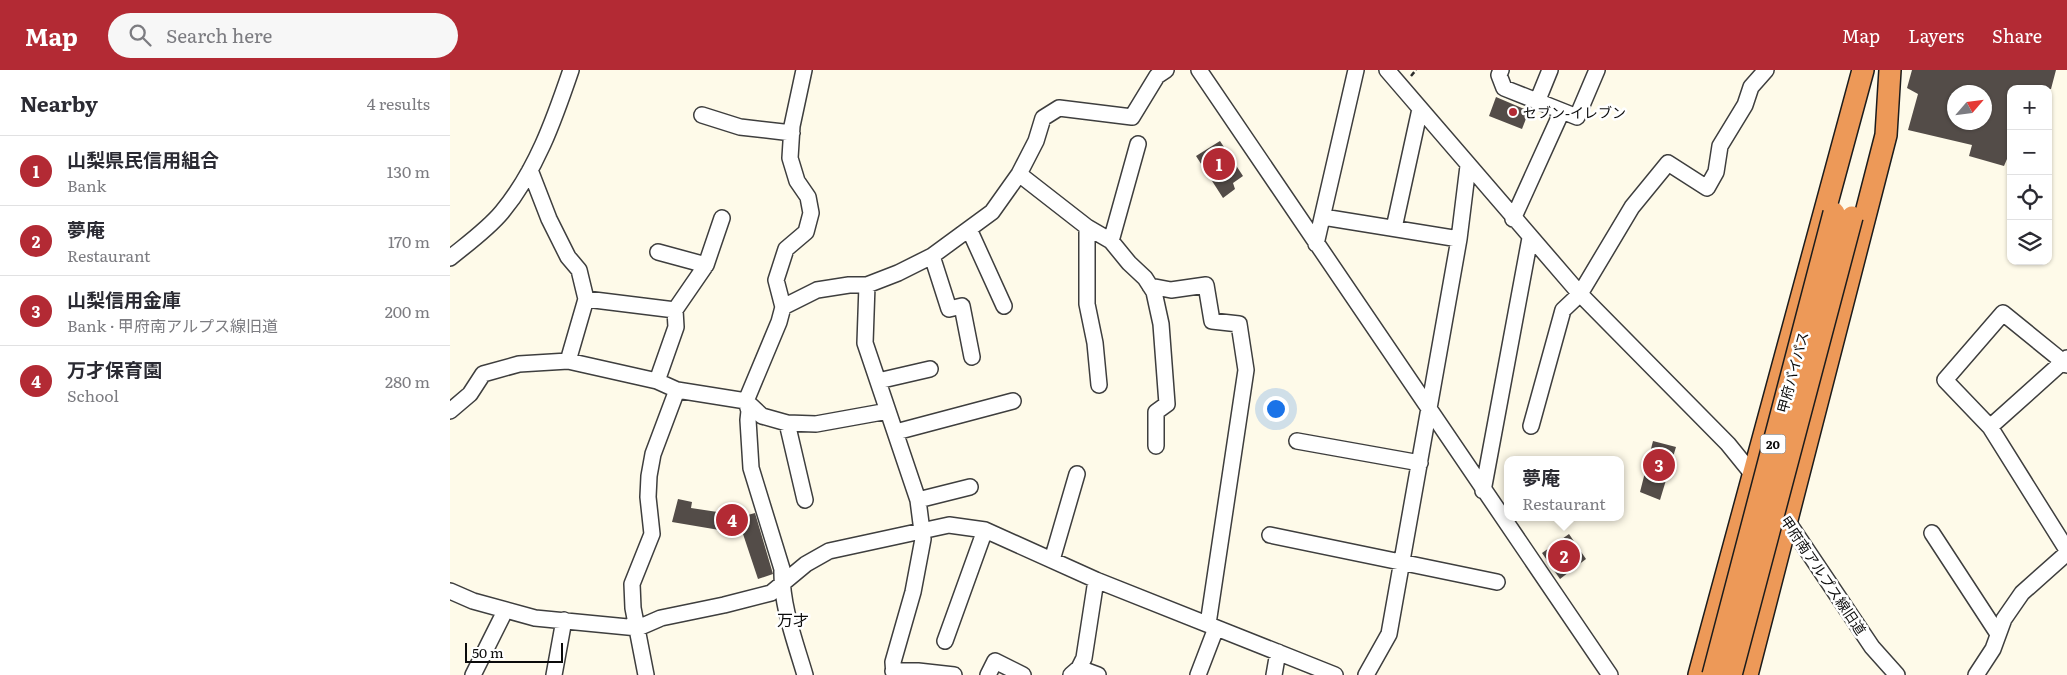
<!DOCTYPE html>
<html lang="en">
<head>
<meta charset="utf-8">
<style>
	:root { --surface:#fff; --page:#f7f7f7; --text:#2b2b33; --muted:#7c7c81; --line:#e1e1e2; --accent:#b32a34 }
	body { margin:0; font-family:Literata,"Noto Sans JP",serif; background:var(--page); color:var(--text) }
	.controls { position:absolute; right:15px; top:15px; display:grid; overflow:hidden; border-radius:10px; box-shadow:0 1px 4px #0004 }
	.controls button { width:45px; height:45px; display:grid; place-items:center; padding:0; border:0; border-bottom:1px solid var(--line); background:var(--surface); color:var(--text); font:25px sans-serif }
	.compass { position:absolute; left:1497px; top:15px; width:45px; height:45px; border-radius:50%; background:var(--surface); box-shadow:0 1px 4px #0004; rotate:62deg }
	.scale { position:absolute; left:15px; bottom:12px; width:98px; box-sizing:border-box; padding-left:5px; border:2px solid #0b0b0b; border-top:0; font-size:14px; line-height:18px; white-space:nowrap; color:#0b0b0b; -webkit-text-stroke:4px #fff; paint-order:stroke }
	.you { position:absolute; left:825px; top:338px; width:18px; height:18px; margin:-12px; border:4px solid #fff; border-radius:50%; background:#1a73e8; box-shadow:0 0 0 8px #1a73e833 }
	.badge { display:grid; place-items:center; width:32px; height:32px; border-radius:50%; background:var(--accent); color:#fff; font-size:16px; font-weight:700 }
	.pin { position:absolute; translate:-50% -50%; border:2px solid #fff; box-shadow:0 1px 5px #0006 }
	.popup { position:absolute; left:1054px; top:386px; width:120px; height:65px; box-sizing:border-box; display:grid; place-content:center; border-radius:10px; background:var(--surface); filter:drop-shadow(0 1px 4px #0005); font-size:16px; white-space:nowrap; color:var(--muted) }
	.popup b { font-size:19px; color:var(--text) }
	.popup::after { content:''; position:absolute; left:50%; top:100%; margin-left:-10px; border:10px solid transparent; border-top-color:var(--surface) }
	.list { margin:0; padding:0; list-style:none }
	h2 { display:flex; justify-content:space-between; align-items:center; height:65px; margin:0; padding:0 20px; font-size:21px }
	h2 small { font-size:16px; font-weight:400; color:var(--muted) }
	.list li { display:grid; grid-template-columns:32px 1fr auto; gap:15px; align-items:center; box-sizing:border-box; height:70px; padding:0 20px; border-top:1px solid var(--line) }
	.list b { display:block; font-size:19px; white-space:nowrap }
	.list p { margin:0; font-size:16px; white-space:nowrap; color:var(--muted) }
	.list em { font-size:16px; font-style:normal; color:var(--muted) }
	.icon { flex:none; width:28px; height:28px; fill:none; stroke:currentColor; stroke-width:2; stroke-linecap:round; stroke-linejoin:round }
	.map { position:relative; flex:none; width:1617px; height:605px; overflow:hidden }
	header { display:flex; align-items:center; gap:30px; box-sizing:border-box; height:70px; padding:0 25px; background:var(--accent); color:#fff }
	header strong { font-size:24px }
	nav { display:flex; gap:28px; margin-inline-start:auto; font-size:18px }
	.search { width:350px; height:45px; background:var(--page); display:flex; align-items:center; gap:12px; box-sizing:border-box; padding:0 18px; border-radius:28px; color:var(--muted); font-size:19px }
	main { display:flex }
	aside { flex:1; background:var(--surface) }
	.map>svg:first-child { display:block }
</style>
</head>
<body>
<header>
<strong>Map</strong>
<div class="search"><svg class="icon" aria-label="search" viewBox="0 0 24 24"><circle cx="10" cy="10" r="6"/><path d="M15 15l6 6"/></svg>Search here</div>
<nav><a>Map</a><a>Layers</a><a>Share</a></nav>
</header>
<main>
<aside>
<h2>Nearby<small>4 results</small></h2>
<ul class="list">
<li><span class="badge">1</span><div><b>山梨県民信用組合</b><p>Bank</p></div><em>130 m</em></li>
<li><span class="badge">2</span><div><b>夢庵</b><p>Restaurant</p></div><em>170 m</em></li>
<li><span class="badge">3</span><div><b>山梨信用金庫</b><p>Bank · 甲府南アルプス線旧道</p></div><em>200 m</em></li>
<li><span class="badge">4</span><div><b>万才保育園</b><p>School</p></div><em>280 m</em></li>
</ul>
</aside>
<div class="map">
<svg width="1617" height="605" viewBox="0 0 1617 605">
	<rect width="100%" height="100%" fill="#fefae9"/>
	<path fill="#534c48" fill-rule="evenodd" d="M1462,0H1606L1601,19H1561V89H1557L1554,96L1519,86L1522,75L1458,60L1468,24L1457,18ZM1504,22H1534V52H1504Z
		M1046,27L1079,41L1072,59L1039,46Z
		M770,71L793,106L783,113L785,119L773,128L746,86Z
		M1203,371L1226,377L1210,430L1190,422Z
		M228,429L242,432L241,438L294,446L305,443L323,504L308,509L293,464L222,452Z
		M1119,464L1136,489L1110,509L1092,483Z"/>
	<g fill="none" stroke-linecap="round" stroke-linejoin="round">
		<defs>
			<path id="minor" d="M354,0L342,56L340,88L347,111L358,127L361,143L356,162L336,179L326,210L333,237L329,252L296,331L299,341L298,350L301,398L332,499C331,535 345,571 355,605
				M749,0L1160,605
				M937,0L1130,224L1278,374L1308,411
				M1051,0L1049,5L1054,18L1112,41L1063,149
				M1087,32L1100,0
				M1112,41L1127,47L1147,0
				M252,45L290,57L342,63
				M80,100L99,149L118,187L129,200L136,229L118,291
				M569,104L637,157L661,171L679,193L695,208L704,222L711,254L717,334L706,342V376
				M873,147L1009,169
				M637,157V234L645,273L649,315
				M944,158L970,39
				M519,159L554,236
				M661,171L688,74
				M866,174L906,0
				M482,186L499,239L512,236L522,287
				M0,188C17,174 38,159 52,142C86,101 104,50 121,0
				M256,195L272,148
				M417,215L415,273L468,430L473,469L463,522L443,592L444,605
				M700,216L721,220L756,215L762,251L789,254L796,300L758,554
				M136,229L225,240
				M333,237L367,220L399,215H417L448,203L482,186L542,142L569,104L586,71L593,48L609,38L682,47L707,6L716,0
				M1617,288L1540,357L1617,480
				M207,311L226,257L225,240L256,195L208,182
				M428,311L480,299
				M0,341L20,324L33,304L69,294L118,291L207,311L227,320L296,331L312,346L337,353L366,354L438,341
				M337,353L355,430
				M1081,356L1113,240L1130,224L1182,137L1218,93L1257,118L1266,102L1270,76L1295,35L1301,17L1316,0
				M1540,357L1495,310L1553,243L1617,295
				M446,362L563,331
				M847,371L970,393
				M1033,421L1080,168
				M468,430L520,417
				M1334,446L1422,577L1447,605
				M1482,463L1548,564
				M820,465L1047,512
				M602,490L627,404
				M0,521L23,531L85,548L188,558L211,548L274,535L321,523L356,494L379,481L499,455L535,460L646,510L885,605
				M495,571L535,460
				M629,598L648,605
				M443,601H468L504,605
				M23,605L55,541
				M104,605L114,550
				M196,605L183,538L182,514L202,464L198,427L199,406L203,384L227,320
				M538,605L545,591L573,605
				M621,605L629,598L634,588L646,510
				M748,605L766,558
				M824,605L828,582
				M916,605L939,564L1009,169L1018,96
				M1526,605L1543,579L1554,549L1572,523L1617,483"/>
			<path id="highway" d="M1249,605L1413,0
				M1297,605L1436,65L1440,0"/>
		</defs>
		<use href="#minor" stroke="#3e3e3e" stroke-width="18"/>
		<use href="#highway" stroke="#1c1c1c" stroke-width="24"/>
		<path stroke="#2d2d2d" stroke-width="2.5" stroke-dasharray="5 2.5" stroke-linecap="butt" d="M961,6L966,0"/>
		<use href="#minor" stroke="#fff" stroke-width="15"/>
		<use href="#highway" stroke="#ed9958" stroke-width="21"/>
		<defs>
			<path id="highway-bridge" d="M1263,605L1384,143
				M1281,605L1402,147"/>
		</defs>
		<use href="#highway-bridge" stroke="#1c1c1c" stroke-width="24" stroke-linecap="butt"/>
		<use href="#highway-bridge" stroke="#ed9958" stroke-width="21"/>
	</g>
	<circle fill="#b32a34" stroke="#fff" stroke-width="2" cx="1063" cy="42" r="5"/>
	<g text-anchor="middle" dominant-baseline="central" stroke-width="5" stroke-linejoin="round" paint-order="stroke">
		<rect fill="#fff" stroke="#545454" stroke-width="1" x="1310.5" y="364.5" width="25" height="19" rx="4"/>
		<g font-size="12" font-weight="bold" fill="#0b0b0b">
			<text x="1323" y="374">20</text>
		</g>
		<g font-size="14" fill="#0b0b0b" stroke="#fff" text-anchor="start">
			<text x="1073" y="42">セブン-イレブン</text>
		</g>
		<g font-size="14" fill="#0b0b0b" stroke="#fff">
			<text transform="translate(1342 302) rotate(-75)">甲府バイパス</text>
			<text transform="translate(1374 505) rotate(56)">甲府南アルプス線旧道</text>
		</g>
		<g font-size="16" fill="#0b0b0b" stroke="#fff">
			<text x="343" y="549">万才</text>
		</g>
	</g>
</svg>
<div class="controls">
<button>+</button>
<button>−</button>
<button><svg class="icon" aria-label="locate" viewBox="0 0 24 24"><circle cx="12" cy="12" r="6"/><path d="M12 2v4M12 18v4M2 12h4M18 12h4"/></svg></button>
<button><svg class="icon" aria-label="layers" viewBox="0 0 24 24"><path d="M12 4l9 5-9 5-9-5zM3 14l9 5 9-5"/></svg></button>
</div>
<svg class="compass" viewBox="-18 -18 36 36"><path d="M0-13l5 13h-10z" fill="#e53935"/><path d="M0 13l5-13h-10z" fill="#7c7c81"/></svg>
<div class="scale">50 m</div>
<div class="you"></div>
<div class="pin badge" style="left:769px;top:94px">1</div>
<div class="pin badge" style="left:1114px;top:486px">2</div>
<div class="popup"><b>夢庵</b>Restaurant</div>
<div class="pin badge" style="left:1209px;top:395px">3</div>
<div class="pin badge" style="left:282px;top:450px">4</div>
</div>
</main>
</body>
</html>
